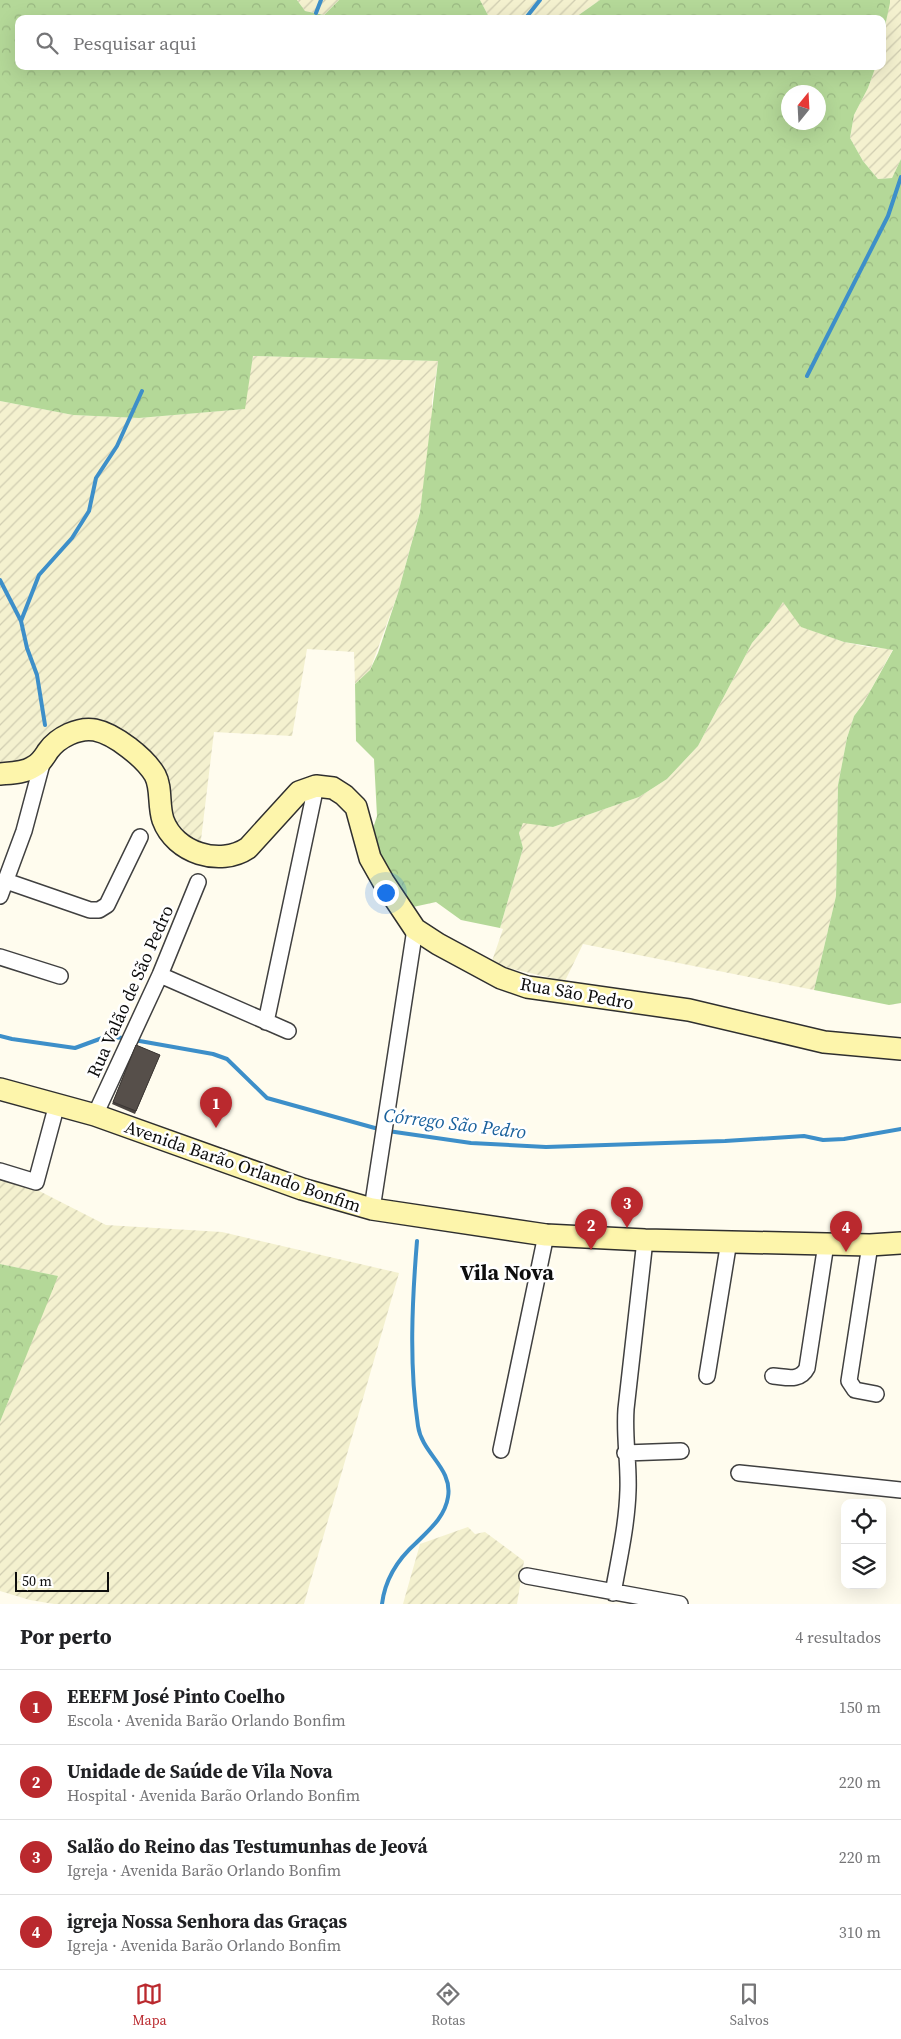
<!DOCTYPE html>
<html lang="pt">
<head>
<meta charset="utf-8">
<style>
	:root { --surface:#fff; --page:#f6f6f6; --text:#202124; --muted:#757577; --line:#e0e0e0; --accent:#ba292e }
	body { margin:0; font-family:"Source Serif 4",serif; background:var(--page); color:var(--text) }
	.controls { position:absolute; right:15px; bottom:15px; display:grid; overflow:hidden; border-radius:10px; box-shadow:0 5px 20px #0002 }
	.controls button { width:45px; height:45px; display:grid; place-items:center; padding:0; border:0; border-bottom:1px solid var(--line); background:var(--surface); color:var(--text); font:25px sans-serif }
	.compass { position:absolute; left:781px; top:85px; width:45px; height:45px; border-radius:50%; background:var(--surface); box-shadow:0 5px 20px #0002; rotate:18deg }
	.scale { position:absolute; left:15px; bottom:12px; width:94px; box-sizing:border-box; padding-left:5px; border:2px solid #0d0d0d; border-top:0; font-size:14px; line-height:18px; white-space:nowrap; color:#0d0d0d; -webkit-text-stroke:4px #fff; paint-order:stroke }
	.you { position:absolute; left:385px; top:892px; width:18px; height:18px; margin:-12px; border:4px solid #fff; border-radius:50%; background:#1a73e8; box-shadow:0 0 0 8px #1a73e833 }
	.badge { display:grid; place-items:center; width:32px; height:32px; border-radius:50%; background:var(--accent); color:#fff; font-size:16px; font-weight:700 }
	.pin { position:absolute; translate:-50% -41px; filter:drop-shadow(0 1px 2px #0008) }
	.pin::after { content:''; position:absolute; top:26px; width:18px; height:15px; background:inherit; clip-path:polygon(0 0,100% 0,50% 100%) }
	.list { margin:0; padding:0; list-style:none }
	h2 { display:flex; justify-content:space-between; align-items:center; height:65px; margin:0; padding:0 20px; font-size:21px }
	h2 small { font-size:16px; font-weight:400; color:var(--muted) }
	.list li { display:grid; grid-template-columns:32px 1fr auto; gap:15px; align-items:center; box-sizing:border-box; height:75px; padding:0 20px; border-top:1px solid var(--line) }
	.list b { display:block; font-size:19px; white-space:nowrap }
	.list p { margin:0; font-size:16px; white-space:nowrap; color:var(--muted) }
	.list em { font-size:16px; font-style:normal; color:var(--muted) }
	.icon { flex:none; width:28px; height:28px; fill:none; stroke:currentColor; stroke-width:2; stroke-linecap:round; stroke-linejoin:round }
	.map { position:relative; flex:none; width:901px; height:1604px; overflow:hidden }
	.search { position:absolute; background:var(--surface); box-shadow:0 5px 20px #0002; left:15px; right:15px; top:15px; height:55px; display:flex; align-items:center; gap:12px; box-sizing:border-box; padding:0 18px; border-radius:10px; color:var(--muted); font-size:19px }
	.sheet { height:365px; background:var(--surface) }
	nav { display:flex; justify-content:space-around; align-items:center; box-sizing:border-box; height:70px; border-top:1px solid var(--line); background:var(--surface); font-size:14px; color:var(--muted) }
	nav a { display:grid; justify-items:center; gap:2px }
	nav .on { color:var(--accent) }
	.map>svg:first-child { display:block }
</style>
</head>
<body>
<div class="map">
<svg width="901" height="1604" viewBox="0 0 901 1604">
	<defs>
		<pattern id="farmland-furrows" width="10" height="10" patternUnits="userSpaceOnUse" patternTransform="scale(1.25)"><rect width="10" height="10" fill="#f4f1cf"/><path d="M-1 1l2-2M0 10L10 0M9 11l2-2" fill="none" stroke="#d0cdb1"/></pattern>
		<pattern id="forest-crowns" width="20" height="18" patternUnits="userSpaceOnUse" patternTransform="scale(1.25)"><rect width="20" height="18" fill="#b4d898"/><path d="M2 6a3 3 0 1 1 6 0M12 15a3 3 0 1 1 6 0" fill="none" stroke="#9ab882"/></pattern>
	</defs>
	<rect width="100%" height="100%" fill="#fffcee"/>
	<path fill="url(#farmland-furrows)" d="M297,0H339L324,15L305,11Z
		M480,0H600L573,19H490Z
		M890,0H901V159L892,178L878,179L863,161L850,138L854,115L868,88L876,66H882V40Z
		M253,356L438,361L432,401V423L420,511L398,593L370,670L355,684L354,652L307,649L292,736L214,732L200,848L184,842L155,772L94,730L0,776V401L73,415L139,418L244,409Z
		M783,601L802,627L844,642L868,647L893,649L863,704L854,716L847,738L838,785L836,896L814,990L583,944L565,981L491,964L503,929L500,928L523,848L519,833L523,822L553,827L639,797L667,779L698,746L752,643L770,622Z
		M0,1171L106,1225L222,1232L399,1273L304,1604H54L30,1600L0,1591V1422L57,1276L0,1264Z
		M468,1527L475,1534L485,1532L524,1561L517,1604H403L420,1544Z"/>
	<path fill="url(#forest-crowns)" fill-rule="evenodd" d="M0,0H297L305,11L324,15L339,0H480L490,19H19V66H876L868,88L854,115L850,138L863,161L878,179L892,178L901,159V1003L889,1005L814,990L836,896L838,785L847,738L854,716L863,704L893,650L844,642L801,627L783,602L770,622L752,643L698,746L667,779L639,797L553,827L523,823L519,833L523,848L500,928L461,920L436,902L404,909L368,844L377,816L374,759L356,741L355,684L370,670L378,653L398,593L420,512L438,361L253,356L245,409L139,418L73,415L0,401ZM788,92H818V122H788Z
		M600,0H890V3L882,40V19H573Z
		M0,1264L58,1276L0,1422Z"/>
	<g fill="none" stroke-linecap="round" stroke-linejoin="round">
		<path stroke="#3d8fc9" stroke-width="4" d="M316,13L321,0
			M525,19L540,0
			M807,376L888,216L901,177
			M0,580L21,621L27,648L37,675L45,725
			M21,621L39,575L72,538L89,511L96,478L117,446L142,391
			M0,1036L12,1039L75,1048L105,1037L127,1038
			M134,1040L213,1054L227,1059L267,1098L382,1130
			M388,1131L471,1143L546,1147L725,1141L804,1136L823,1140L844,1139L901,1129
			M382,1604C385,1579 397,1560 416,1543C429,1530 445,1517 448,1497C453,1468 422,1454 418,1426C409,1366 412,1302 417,1241"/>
		<defs>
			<path id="street" d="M6,881L90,910H99L107,905L140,837
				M0,896L24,831L43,760
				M0,957L60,976
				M160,975L288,1031
				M266,1022L316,786
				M95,1115L160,975L198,882
				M0,1171L36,1182L57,1104
				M372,1209L415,929
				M870,1245L849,1381L855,1390L876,1394
				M707,1376L729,1241
				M773,1376C786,1377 800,1382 807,1368L826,1244
				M501,1450L546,1235
				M625,1453L681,1451
				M739,1473L901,1490
				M527,1576L680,1604
				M613,1593C619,1559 627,1525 628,1490C629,1463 624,1437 626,1409L645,1240"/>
			<path id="secondary" d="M0,774C11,773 24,773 33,767C41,763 44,757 48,751C58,737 79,727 95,730C115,734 145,758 155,775C162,788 158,805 163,820C175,853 220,867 248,848L299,792L316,786L333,788L344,795L356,807L370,858L383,881L415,929L438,944L501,978L527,987L689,1010L824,1042L901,1049
				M0,1089L95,1115L302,1189L372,1209L546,1235L645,1240L870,1245L901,1243"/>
		</defs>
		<use href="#street" stroke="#404040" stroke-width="18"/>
		<use href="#secondary" stroke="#2f2f2f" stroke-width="24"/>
		<use href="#street" stroke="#fff" stroke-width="15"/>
		<use href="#secondary" stroke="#fdf5ab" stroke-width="21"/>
	</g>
	<path fill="#4a4440" d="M136,1045L160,1055L135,1114L112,1104Z"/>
	<path fill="#564f4a" stroke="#3c3734" d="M136,1045L160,1055L136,1111L113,1102Z"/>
	<g text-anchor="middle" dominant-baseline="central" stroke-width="5" stroke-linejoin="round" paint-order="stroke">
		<g font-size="18" fill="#0d0d0d" stroke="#fff">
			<text transform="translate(130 991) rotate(-66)">Rua Valão de São Pedro</text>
			<text transform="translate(577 993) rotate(10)">Rua São Pedro</text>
			<text transform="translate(243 1166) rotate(19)">Avenida Barão Orlando Bonfim</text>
		</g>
		<g font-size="19" font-style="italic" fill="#1a619c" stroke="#fff">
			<text transform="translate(455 1123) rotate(7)">Córrego São Pedro</text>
		</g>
		<g font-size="22" font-weight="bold" fill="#0d0d0d" stroke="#fff">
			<text x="507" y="1272">Vila Nova</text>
		</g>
	</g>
</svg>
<div class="controls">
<button><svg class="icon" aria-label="locate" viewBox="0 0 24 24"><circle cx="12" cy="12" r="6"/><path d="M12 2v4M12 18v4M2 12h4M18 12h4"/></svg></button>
<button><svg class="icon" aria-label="layers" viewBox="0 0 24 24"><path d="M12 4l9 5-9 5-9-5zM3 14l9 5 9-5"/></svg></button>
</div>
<svg class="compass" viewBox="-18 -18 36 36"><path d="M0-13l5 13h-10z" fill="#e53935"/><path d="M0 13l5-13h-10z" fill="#757577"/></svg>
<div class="scale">50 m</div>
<div class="you"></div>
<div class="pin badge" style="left:216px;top:1128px">1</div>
<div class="pin badge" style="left:591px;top:1250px">2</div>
<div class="pin badge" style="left:627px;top:1228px">3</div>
<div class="pin badge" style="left:846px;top:1252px">4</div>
<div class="search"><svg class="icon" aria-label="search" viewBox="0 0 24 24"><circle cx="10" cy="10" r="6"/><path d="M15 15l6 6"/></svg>Pesquisar aqui</div>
</div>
<section class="sheet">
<h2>Por perto<small>4 resultados</small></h2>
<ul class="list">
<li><span class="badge">1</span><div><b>EEEFM José Pinto Coelho</b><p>Escola · Avenida Barão Orlando Bonfim</p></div><em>150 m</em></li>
<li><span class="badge">2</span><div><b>Unidade de Saúde de Vila Nova</b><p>Hospital · Avenida Barão Orlando Bonfim</p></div><em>220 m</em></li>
<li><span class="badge">3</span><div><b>Salão do Reino das Testumunhas de Jeová</b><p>Igreja · Avenida Barão Orlando Bonfim</p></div><em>220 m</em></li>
<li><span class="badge">4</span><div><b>igreja Nossa Senhora das Graças</b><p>Igreja · Avenida Barão Orlando Bonfim</p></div><em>310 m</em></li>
</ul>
</section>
<nav>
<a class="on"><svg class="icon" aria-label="map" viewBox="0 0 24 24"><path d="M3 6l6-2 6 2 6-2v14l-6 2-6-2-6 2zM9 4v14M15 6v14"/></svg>Mapa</a>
<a><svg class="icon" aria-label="directions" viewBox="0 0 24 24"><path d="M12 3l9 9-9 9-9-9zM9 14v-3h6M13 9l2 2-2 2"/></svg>Rotas</a>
<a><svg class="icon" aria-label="saved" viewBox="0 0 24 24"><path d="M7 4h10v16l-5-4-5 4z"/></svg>Salvos</a>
</nav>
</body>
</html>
